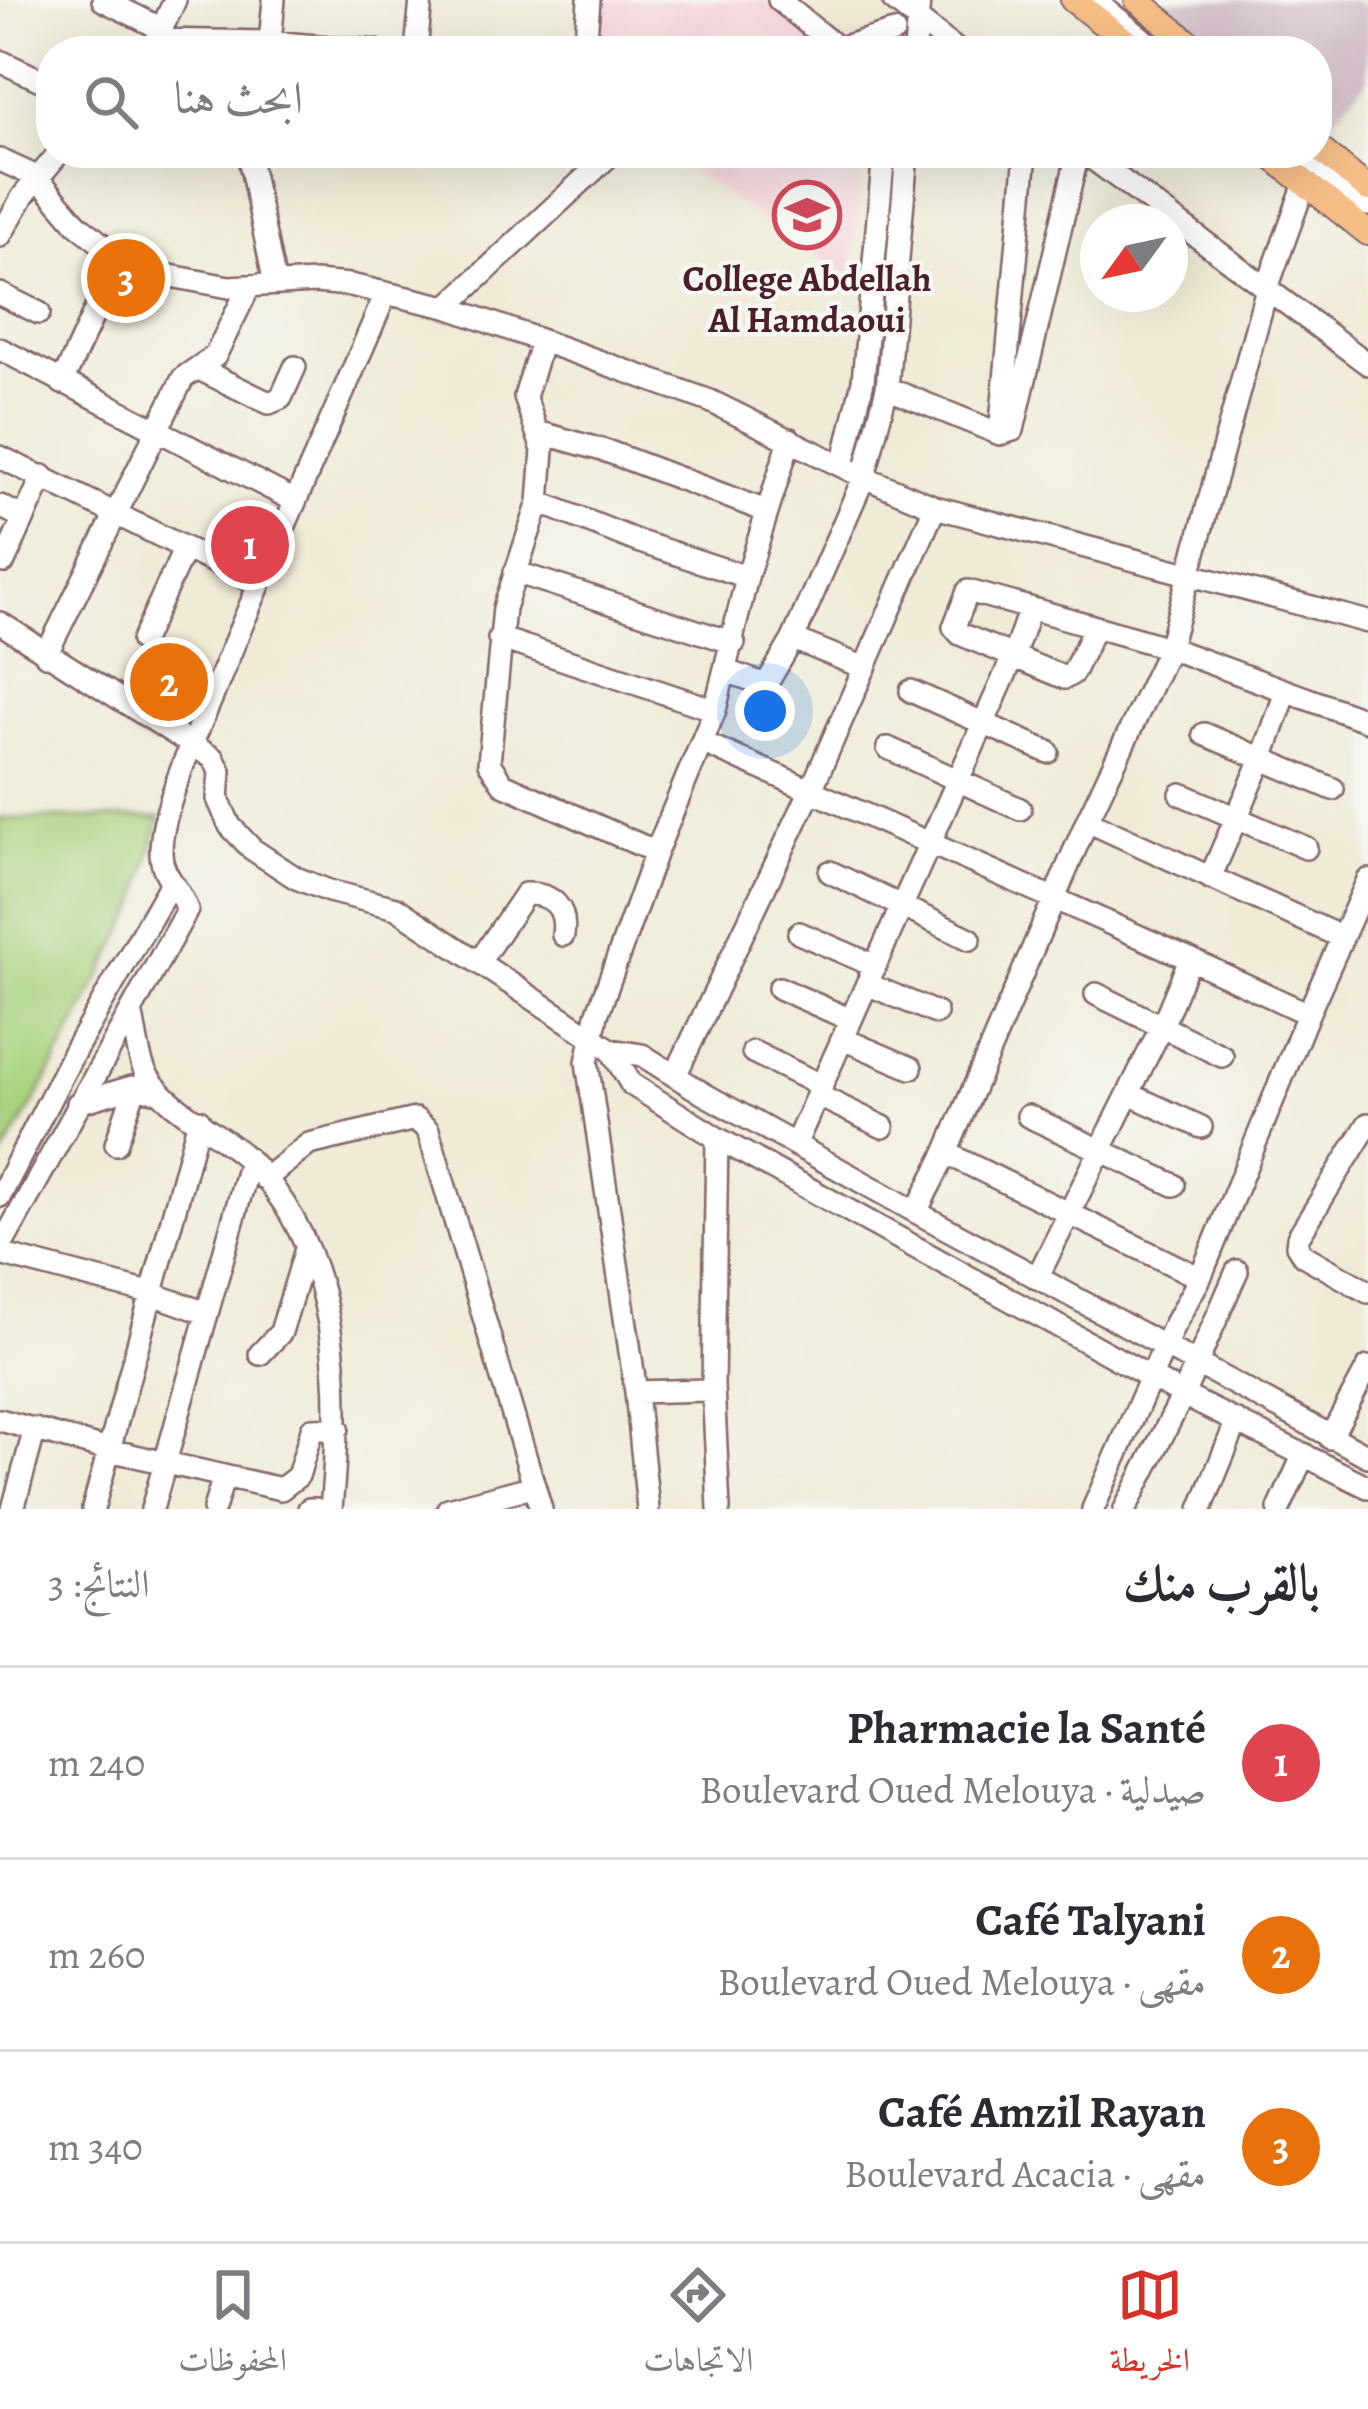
<!DOCTYPE html>
<html lang="ar">
<head>
<meta charset="utf-8">
<style>
	:root { --surface:#fff; --page:#f2f2f3; --text:#2b2b33; --muted:#7c7c81; --line:#e1e1e2; --accent:#d93025 }
	body { margin:0; font-family:Alegreya,Amiri,serif; background:var(--page); color:var(--text); direction:rtl }
	.compass { position:absolute; left:1080px; top:204px; width:108px; height:108px; border-radius:50%; background:var(--surface); box-shadow:0 12px 48px #0002; rotate:237deg }
	.you { position:absolute; left:765px; top:711px; width:42px; height:42px; margin:-30px; border:9px solid #fff; border-radius:50%; background:#1a73e8; box-shadow:0 0 0 18px #1a73e833 }
	.badge { display:grid; place-items:center; width:78px; height:78px; border-radius:50%; background:var(--accent); color:#fff; font-size:39px; font-weight:700 }
	.pin { position:absolute; translate:-50% -50%; border:6px solid #fff; box-shadow:0 3px 12px #0006 }
	.list { margin:0; padding:0; list-style:none }
	h2 { display:flex; justify-content:space-between; align-items:center; height:156px; margin:0; padding:0 48px; font-size:51px }
	h2 small { font-size:39px; font-weight:400; color:var(--muted) }
	.list li { display:grid; grid-template-columns:78px 1fr auto; gap:36px; align-items:center; box-sizing:border-box; height:192px; padding:0 48px; border-top:3px solid var(--line) }
	.list b { display:block; font-size:45px; white-space:nowrap }
	.list p { margin:0; font-size:39px; white-space:nowrap; color:var(--muted) }
	.list em { font-size:39px; font-style:normal; color:var(--muted) }
	.icon { flex:none; width:66px; height:66px; fill:none; stroke:currentColor; stroke-width:2; stroke-linecap:round; stroke-linejoin:round }
	.map { position:relative; flex:none; width:1368px; height:1509px; overflow:hidden; direction:ltr }
	.search { position:absolute; background:var(--surface); box-shadow:0 12px 48px #0002; left:36px; right:36px; top:36px; height:132px; display:flex; align-items:center; gap:30px; box-sizing:border-box; padding:0 42px; border-radius:48px; color:var(--muted); font-size:45px }
	.sheet { height:732px; background:var(--surface) }
	nav { display:flex; justify-content:space-around; align-items:center; box-sizing:border-box; height:168px; border-top:3px solid var(--line); background:var(--surface); font-size:33px; color:var(--muted) }
	nav a { display:grid; justify-items:center; gap:6px }
	nav .on { color:var(--accent) }
	.map>svg:first-child { display:block }
</style>
</head>
<body>
<div class="map">
<svg width="1368" height="1509" viewBox="0 0 1368 1509">
	<rect width="100%" height="100%" fill="#f6f6f2"/>
	<filter id="ink" filterUnits="userSpaceOnUse"><feTurbulence type="fractalNoise" baseFrequency=".00833" numOctaves="2"/><feDisplacementMap in="SourceGraphic" scale="24" xChannelSelector="R" yChannelSelector="G"/><feConvolveMatrix kernelMatrix="1 2 1 2 8 2 1 2 1" color-interpolation-filters="sRGB"/></filter>
	<filter id="wash" filterUnits="userSpaceOnUse"><feTurbulence type="fractalNoise" baseFrequency=".004" numOctaves="4" result="noise"/><feDisplacementMap in="SourceGraphic" scale="48" xChannelSelector="R" yChannelSelector="G"/><feGaussianBlur stdDeviation="2.7" result="paint"/><feColorMatrix in="noise" values="0 0 0 0 0 0 0 0 0 0 0 0 0 0 0 0 0 1.4 0 .05"/><feComposite in="paint" operator="in"/></filter>
	<g filter="url(#wash)">
		<rect width="100%" height="100%" fill="#efebd6"/>
		<path fill="#f7cfd5" d="M600,0H762L825,51H597Z
			M664,153H865L850,277Z"/>
		<path fill="#d2bdc8" d="M1135,0H1354L1368,10V79L1317,138V51H1202Z"/>
		<path fill="#a9d37f" stroke="#7a7955" stroke-width="3" d="M160,817L137,906L45,1083L0,1160V819Z"/>
	</g>
	<g filter="url(#ink)">
		<g fill="none" stroke-linecap="round" stroke-linejoin="round">
			<defs>
				<path id="minor" d="M103,0L162,29
					M779,0L841,51
					M893,0L958,51
					M1094,0L1158,51
					M156,40L270,42L376,51
					M156,41L175,0
					M270,42L274,0
					M416,51L421,0
					M585,51L589,0
					M829,51L894,32
					M915,51L919,0
					M0,61L51,85
					M248,153L275,284
					M1085,153L1368,364
					M1304,153L1368,205
					M0,160L37,177L77,224L119,258L160,274L229,287L315,282L350,285L447,307L710,401L864,477L935,507L1368,622
					M1305,183L1267,288L1169,648L1368,721
					M0,236L23,196L59,153
					M0,294L39,313
					M447,307L612,153
					M542,341L525,397L543,450L539,502L504,608L489,763L503,784L656,852
					M0,349L295,501
					M199,369L269,403L281,398L295,367
					M62,383L119,258
					M887,388L1000,434L1013,430L1078,153
					M538,432L609,452L766,511
					M1000,434L1026,153
					M0,457L258,584
					M843,465L863,381L884,153
					M539,502L637,541L747,577
					M0,506L24,518
					M4,562L43,476
					M515,572L734,643
					M0,623L213,758L220,771L218,799L230,826L252,849L296,878L329,891L396,908L611,1050L642,1055L704,1094L916,1212L1368,1456
					M1095,627L1073,673L1065,678L960,634L954,627L968,591C1035,609 1102,629 1169,648L1087,821L946,1153L1200,1278
					M499,638L715,710
					M793,639L864,477L887,388L907,153
					M142,641L185,548
					M46,655L183,378L215,356L249,287
					M726,671L766,685L793,639L865,668
					M911,691L1048,752
					M1204,734L1333,789
					M704,743L1190,959
					M888,748L1020,809
					M1181,794L1306,848
					M1087,821L1341,937
					M830,872L970,939
					M1210,878L1262,759L1286,692
					M799,933L875,966
					M479,962L525,894C553,893 567,908 563,935
					M867,984L936,1013
					M779,988L851,1020
					M1096,994L1222,1056
					M131,1011C136,1030 137,1056 146,1073C165,1108 221,1133 251,1162C341,1255 343,1389 331,1509
					M843,1039L911,1068
					M611,1050L631,1084L717,1138L1183,1395L1368,1487
					M753,1052L822,1086
					M675,1076L811,790L935,507
					M1129,1094L1201,1127
					M817,1095L883,1127
					M78,1103L132,1087L160,1092
					M1028,1116L1174,1185
					M1368,1124L1298,1237L1297,1246L1303,1255L1368,1292
					M116,1144L135,1088
					M795,1145L1013,657L1030,608
					M265,1179L309,1144L415,1119L428,1130L541,1509
					M0,1196L75,1050L171,883
					M916,1212L946,1153
					M0,1248L187,910C181,889 161,876 161,853C160,811 195,736 212,697C267,561 329,428 386,293
					M0,1254L153,1294L206,1313
					M1037,1278L1162,1026L1190,959L1308,1014
					M260,1354L281,1332L306,1249
					M713,1385L719,1509
					M636,1392L706,1390L713,1385L717,1138
					M0,1420L109,1450L281,1489L298,1476L312,1429L338,1428
					M1330,1438L1368,1367
					M13,1509L35,1429
					M93,1509L199,1120
					M152,1509L250,1161
					M214,1509L224,1476
					M309,1509H316
					M448,1509L534,1486
					M648,1509L636,1392L587,1062L597,1015L656,852L715,710L747,577L790,439
					M1093,1509L1173,1327L1200,1278L1308,1014L1368,880
					M1125,1509L1183,1395L1237,1271
					M1201,1509L1237,1421
					M1279,1509L1304,1454"/>
				<path id="major" d="M1073,0L1138,51
					M1137,0L1199,51
					M1317,147L1368,189
					M1267,153L1368,233"/>
			</defs>
			<use href="#minor" stroke="#846667" stroke-width="26"/>
			<use href="#major" stroke="#846667" stroke-width="28"/>
			<use href="#minor" stroke="#fff" stroke-width="21"/>
			<use href="#major" stroke="#f6be87" stroke-width="24"/>
		</g>
	</g>
	<defs>
		<symbol id="school-ring" viewBox="-11 -11 22 22"><circle r="9.5" fill="#f6f6f2" stroke="#d1495b" stroke-width="1.5"/><path d="M0-5L7-2L0 1L-7-2ZM-4 1L0 2.5L4 1V4Q0 6-4 4Z" fill="#d1495b"/></symbol>
	</defs>
	<g fill-rule="evenodd">
		<use href="#school-ring" x="769" y="177" width="76" height="76"/>
	</g>
	<g text-anchor="middle" dominant-baseline="central" stroke-width="9" stroke-linejoin="round" paint-order="stroke">
		<g font-size="36" font-weight="bold" fill="#4a1f2b" stroke="#f6f6f2">
			<text x="807" y="278">College Abdellah<tspan x="807" dy="41">Al Hamdaoui</tspan></text>
		</g>
	</g>
</svg>
<svg class="compass" viewBox="-18 -18 36 36"><path d="M0-13l5 13h-10z" fill="#e53935"/><path d="M0 13l5-13h-10z" fill="#7c7c81"/></svg>
<div class="you"></div>
<div class="pin badge" style="left:250px;top:545px;background:#e0444e">1</div>
<div class="pin badge" style="left:169px;top:682px;background:#e8710a">2</div>
<div class="pin badge" style="left:126px;top:278px;background:#e8710a">3</div>
<div class="search"><svg class="icon" aria-label="search" viewBox="0 0 24 24"><circle cx="10" cy="10" r="6"/><path d="M15 15l6 6"/></svg>ابحث هنا</div>
</div>
<section class="sheet">
<h2>بالقرب منك<small>النتائج: 3</small></h2>
<ul class="list">
<li><span class="badge" style="background:#e0444e">1</span><div><b>Pharmacie la Santé</b><p>صيدلية · Boulevard Oued Melouya</p></div><em>240 m</em></li>
<li><span class="badge" style="background:#e8710a">2</span><div><b>Café Talyani</b><p>مقهى · Boulevard Oued Melouya</p></div><em>260 m</em></li>
<li><span class="badge" style="background:#e8710a">3</span><div><b>Café Amzil Rayan</b><p>مقهى · Boulevard Acacia</p></div><em>340 m</em></li>
</ul>
</section>
<nav>
<a class="on"><svg class="icon" aria-label="map" viewBox="0 0 24 24"><path d="M3 6l6-2 6 2 6-2v14l-6 2-6-2-6 2zM9 4v14M15 6v14"/></svg>الخريطة</a>
<a><svg class="icon" aria-label="directions" viewBox="0 0 24 24"><path d="M12 3l9 9-9 9-9-9zM9 14v-3h6M13 9l2 2-2 2"/></svg>الاتجاهات</a>
<a><svg class="icon" aria-label="saved" viewBox="0 0 24 24"><path d="M7 4h10v16l-5-4-5 4z"/></svg>المحفوظات</a>
</nav>
</body>
</html>
